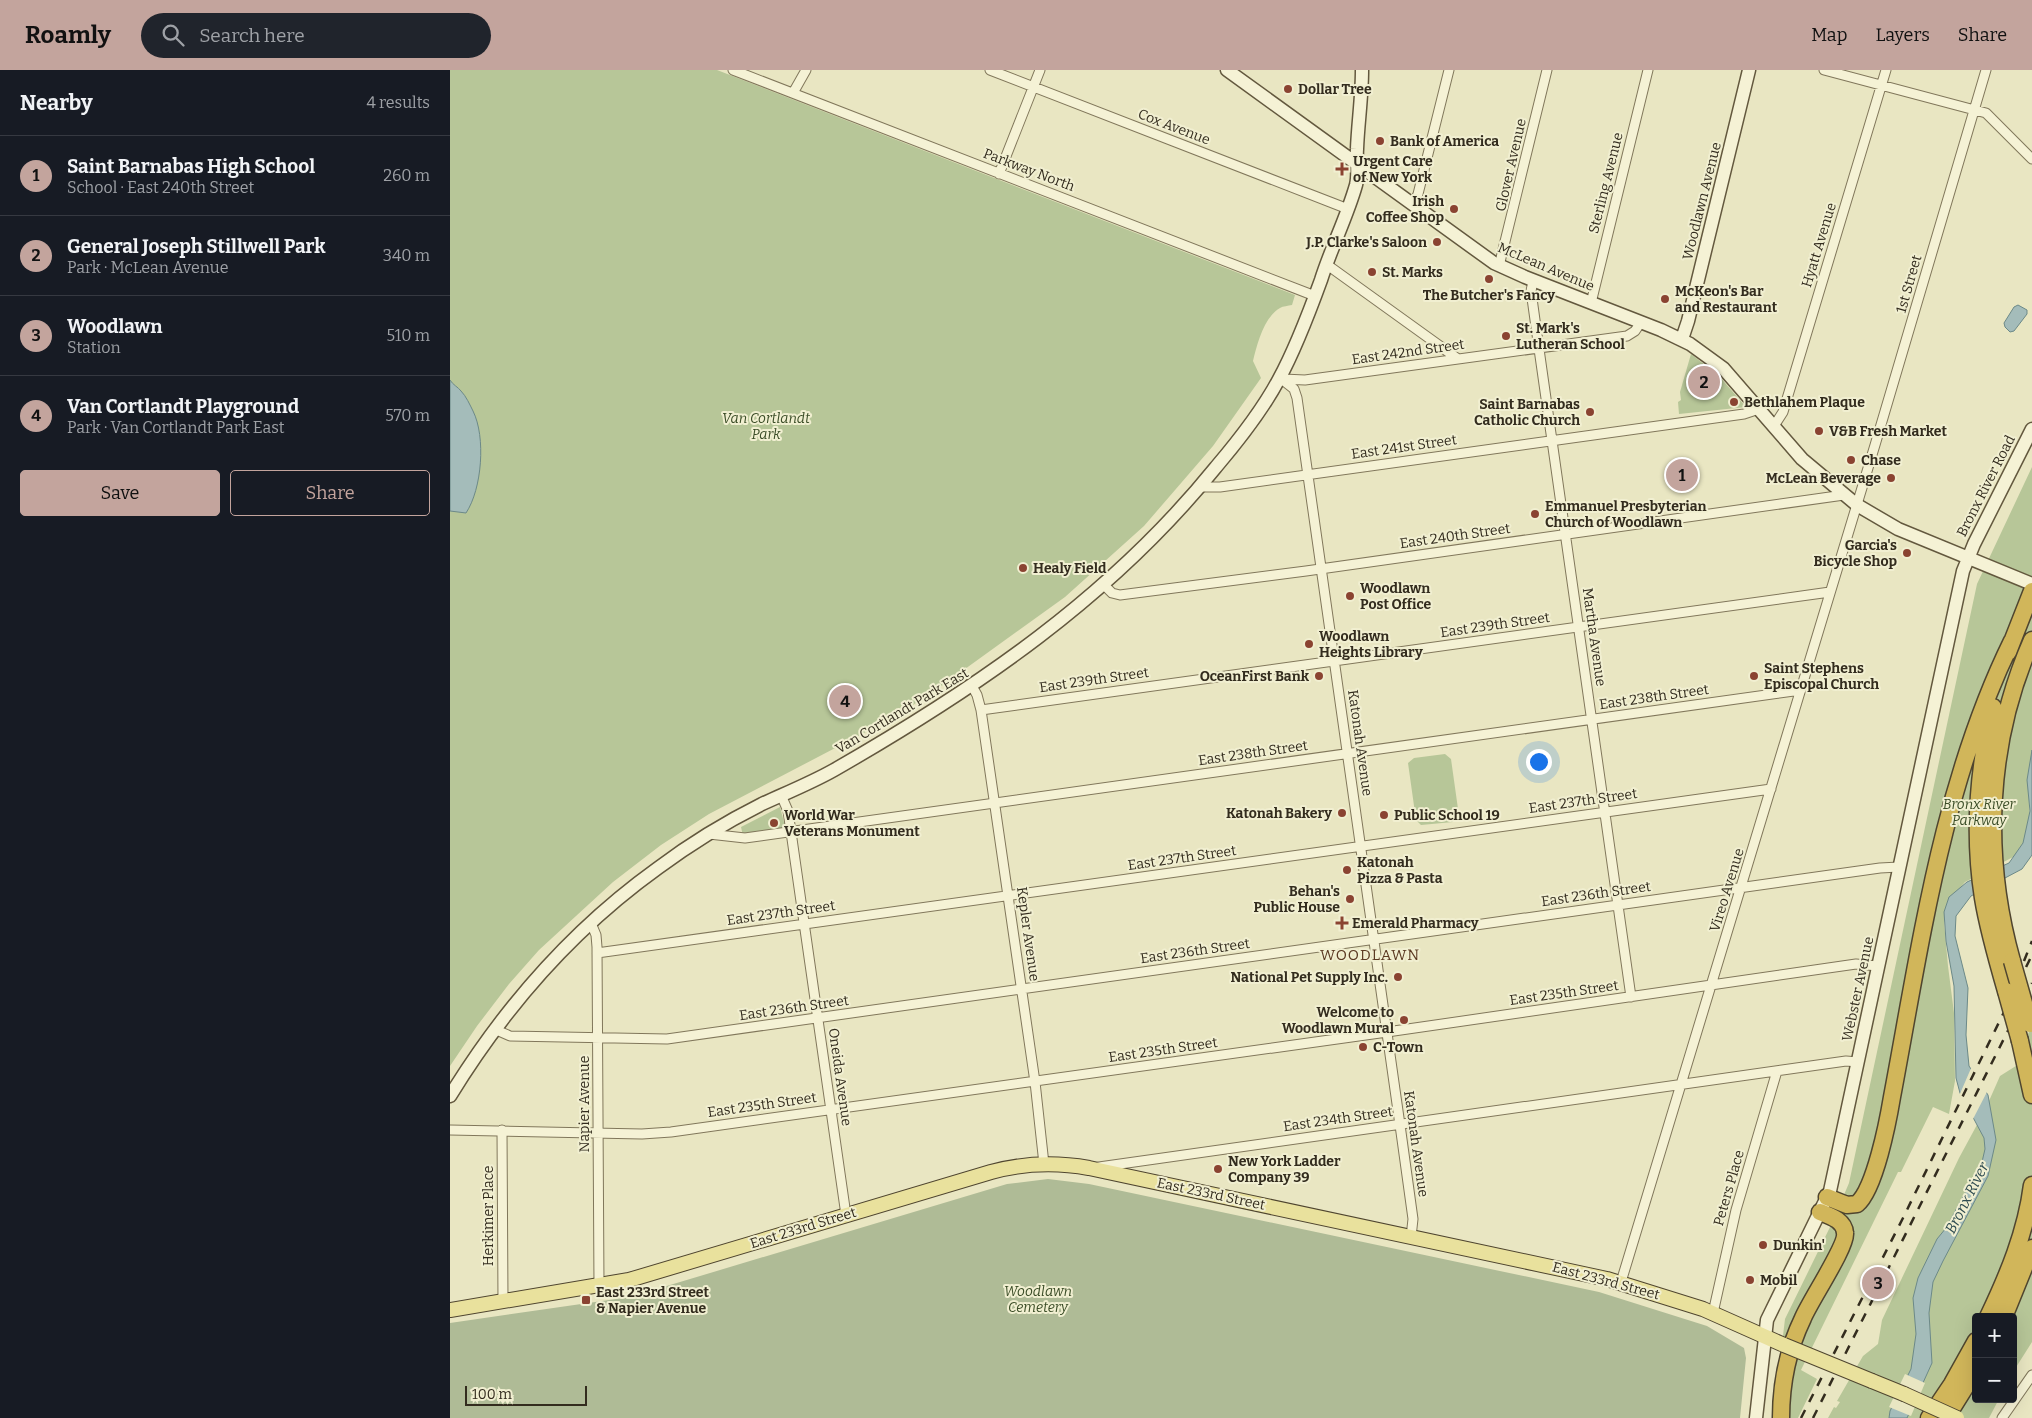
<!DOCTYPE html>
<html lang="en">
<head>
<meta charset="utf-8">
<style>
	:root { --surface:#171b24; --page:#20242c; --text:#f1f3f6; --muted:#9ea1a6; --line:#363941; --accent:#c3a49d }
	body { margin:0; font-family:Bitter,serif; background:var(--page); color:var(--text) }
	.controls { position:absolute; right:15px; bottom:15px; display:grid; overflow:hidden; border-radius:5px; box-shadow:0 5px 20px #0002 }
	.controls button { width:45px; height:45px; display:grid; place-items:center; padding:0; border:0; border-bottom:1px solid var(--line); background:var(--surface); color:var(--text); font:25px sans-serif }
	.scale { position:absolute; left:15px; bottom:12px; width:122px; box-sizing:border-box; padding-left:5px; border:2px solid #332c1e; border-top:0; font-size:14px; line-height:18px; white-space:nowrap; color:#332c1e; -webkit-text-stroke:4px #f1efd1; paint-order:stroke }
	.you { position:absolute; left:1088px; top:691px; width:18px; height:18px; margin:-12px; border:4px solid #fff; border-radius:50%; background:#1a73e8; box-shadow:0 0 0 8px #1a73e833 }
	.badge { display:grid; place-items:center; width:32px; height:32px; border-radius:50%; background:var(--accent); color:#111; font-size:16px; font-weight:700 }
	.pin { position:absolute; translate:-50% -50%; border:2px solid #fff; box-shadow:0 1px 5px #0006 }
	.list { margin:0; padding:0; list-style:none }
	h2 { display:flex; justify-content:space-between; align-items:center; height:65px; margin:0; padding:0 20px; font-size:21px }
	h2 small { font-size:16px; font-weight:400; color:var(--muted) }
	.list li { display:grid; grid-template-columns:32px 1fr auto; gap:15px; align-items:center; box-sizing:border-box; height:80px; padding:0 20px; border-top:1px solid var(--line) }
	.list b { display:block; font-size:19px; white-space:nowrap }
	.list p { margin:0; font-size:16px; white-space:nowrap; color:var(--muted) }
	.list em { font-size:16px; font-style:normal; color:var(--muted) }
	.actions { display:flex; gap:10px; padding:15px 20px }
	.actions a { flex:1; padding:11px 0; border:1px solid var(--accent); border-radius:5px; text-align:center; font-size:18px; color:var(--accent) }
	.actions .main { background:var(--accent); color:#111 }
	.icon { flex:none; width:28px; height:28px; fill:none; stroke:currentColor; stroke-width:2; stroke-linecap:round; stroke-linejoin:round }
	.map { position:relative; flex:none; width:1582px; height:1348px; overflow:hidden }
	header { display:flex; align-items:center; gap:30px; box-sizing:border-box; height:70px; padding:0 25px; background:var(--accent); color:#111 }
	header strong { font-size:24px }
	nav { display:flex; gap:28px; margin-inline-start:auto; font-size:18px }
	.search { width:350px; height:45px; background:var(--page); display:flex; align-items:center; gap:12px; box-sizing:border-box; padding:0 18px; border-radius:28px; color:var(--muted); font-size:19px }
	main { display:flex }
	aside { flex:1; background:var(--surface) }
	.map>svg:first-child { display:block }
</style>
</head>
<body>
<header>
<strong>Roamly</strong>
<div class="search"><svg class="icon" aria-label="search" viewBox="0 0 24 24"><circle cx="10" cy="10" r="6"/><path d="M15 15l6 6"/></svg>Search here</div>
<nav><a>Map</a><a>Layers</a><a>Share</a></nav>
</header>
<main>
<aside>
<h2>Nearby<small>4 results</small></h2>
<ul class="list">
<li><span class="badge">1</span><div><b>Saint Barnabas High School</b><p>School · East 240th Street</p></div><em>260 m</em></li>
<li><span class="badge">2</span><div><b>General Joseph Stillwell Park</b><p>Park · McLean Avenue</p></div><em>340 m</em></li>
<li><span class="badge">3</span><div><b>Woodlawn</b><p>Station</p></div><em>510 m</em></li>
<li><span class="badge">4</span><div><b>Van Cortlandt Playground</b><p>Park · Van Cortlandt Park East</p></div><em>570 m</em></li>
</ul>
<div class="actions"><a class="main">Save</a><a>Share</a></div>
</aside>
<div class="map">
<svg width="1582" height="1348" viewBox="0 0 1582 1348">
	<rect width="100%" height="100%" fill="#e9e6c2"/>
	<path fill="#b7c698" d="M0,0H267L845,225L842,235C838,236 833,236 830,238C814,247 807,274 803,291L811,308L763,376L694,456L615,527L479,625L433,653L259,744L211,775L163,812L89,880L59,914L27,956L0,996Z
		M1241,284L1269,306L1296,337L1229,344L1228,332L1231,330L1230,322Z
		M1582,397V682L1579,735L1580,745L1575,769L1567,785L1515,812L1498,832L1494,852L1498,896L1504,943L1505,1011L1499,1044L1483,1037L1451,1102H1448L1351,1300L1367,1309L1348,1348H1323L1335,1249L1382,1153L1399,1113L1527,514Z
		M995,684L1001,689L1009,746L1003,752L971,755L966,750L958,693L964,688Z
		M330,737L336,760L293,766L291,757Z
		M1582,957V1272L1563,1302V1247H1526V1329H1549L1539,1348H1378L1384,1337L1386,1338L1390,1332L1387,1331L1413,1286L1428,1274L1432,1250L1509,1088L1535,1040L1550,1006L1569,994L1567,983Z"/>
	<path fill="#afbb96" d="M598,1109L639,1114L1149,1222L1257,1256L1294,1278L1296,1288L1290,1348H0V1253L180,1227L557,1114Z"/>
	<path fill="#a4bcba" stroke="#6c8988" d="M1568,235L1577,240V244L1564,261L1560,262L1555,257L1554,253L1564,237Z
		M0,310C3,315 8,317 11,321C16,326 20,335 23,341C36,367 32,419 16,443L0,441Z
		M1582,680V785L1572,799L1521,826L1506,846L1505,866L1518,918L1516,965L1519,996L1538,1025L1546,1070L1538,1106L1493,1191L1483,1212L1479,1243L1482,1293L1457,1348H1439L1440,1341L1461,1299L1466,1264L1463,1228L1468,1208L1487,1169L1496,1158L1532,1092L1535,1079L1534,1068L1510,1023L1506,1008L1504,916L1496,871L1494,842L1499,827L1517,812L1559,793L1573,773L1580,741L1577,710Z"/>
	<path fill="#e9e6c2" d="M1522,996L1538,1020L1522,1051L1509,1026Z
		M1455,1304L1475,1313L1461,1346L1439,1337Z"/>
	<g fill="none" stroke-linecap="round" stroke-linejoin="round">
		<defs>
			<path id="street" d="M283,0L865,226
				M540,0L898,139
				M1374,0L1536,43L1582,89
				M343,23L356,0
				M549,104L590,0
				M963,135L968,124L999,0
				M876,194L1008,289
				M1049,196L1097,0
				M1083,211L1081,221L1089,279L1181,927
				M1141,233L1198,0
				M830,308L844,319L847,328L950,1055L963,1149L961,1167
				M833,309L855,310L1177,266L1185,261L1191,252
				M1324,356L1333,342L1436,0
				M751,417H770L1294,344L1309,339
				M653,514L662,523L670,525L856,501L1394,425
				M522,616L527,625L531,640L585,1012L594,1094
				M531,640L1380,522
				M331,725L338,741L396,1145
				M259,764L295,768L1351,620
				M141,853L146,865L147,877L149,1216
				M147,883L1321,719
				M44,959L60,966L217,969L1430,798L1449,797
				M0,1060L192,1064L221,1062L937,962L1406,894L1428,896
				M52,1060L53,1231
				M649,1097L1396,991L1408,992
				M1171,1212L1425,375L1536,0
				M1263,1243L1286,1140L1327,1001
				M1552,1348L1582,1305"/>
			<path id="secondary" d="M777,0L1044,193L1075,207L1211,260L1240,274L1273,298L1352,389L1407,435L1448,459L1582,514
				M1232,269L1238,251L1299,0
				M0,1026C54,938 123,859 208,798C240,774 276,752 312,734C336,723 361,713 384,700C527,618 661,527 766,397C789,370 812,341 829,309C846,278 859,243 871,210C881,178 897,147 906,115C909,103 906,91 907,79C908,53 912,27 912,0
				M1306,1348L1317,1250L1380,1121L1513,501L1524,474L1582,359"/>
			<path id="primary" d="M0,1240L179,1210L541,1102C574,1093 605,1092 639,1098L1157,1209L1253,1239L1334,1275
				M1422,1311L1454,1324"/>
			<path id="highway" d="M1558,582L1582,521
				M1543,637C1528,699 1523,764 1533,828C1538,859 1547,890 1556,921
				M1562,891C1532,784 1537,672 1582,570
				M1570,971L1582,1025
				M1377,1127L1397,1135L1407,1134C1425,1119 1438,1051 1442,1027C1471,873 1492,714 1562,571
				M1538,1247C1558,1205 1576,1162 1582,1115
				M1554,1247L1582,1178
				M1331,1348C1331,1313 1338,1279 1353,1248C1360,1231 1397,1176 1395,1163C1394,1150 1380,1146 1370,1142
				M1479,1348L1502,1314L1526,1271
				M1496,1348L1526,1300"/>
		</defs>
		<use href="#street" stroke="#81775b" stroke-width="11"/>
		<use href="#secondary" stroke="#63583e" stroke-width="15"/>
		<use href="#primary" stroke="#4f452f" stroke-width="16"/>
		<use href="#highway" stroke="#4f452f" stroke-width="19"/>
		<use href="#street" stroke="#f5f2d5" stroke-width="9"/>
		<use href="#secondary" stroke="#f5f2d5" stroke-width="12"/>
		<use href="#primary" stroke="#e9e19d" stroke-width="14"/>
		<use href="#highway" stroke="#d1b65a" stroke-width="16"/>
		<path stroke="#332c1e" stroke-width="2.5" stroke-dasharray="9 9" stroke-linecap="butt" d="M1574,891L1582,871
			M1351,1348L1453,1148L1582,885
			M1363,1348L1582,913"/>
		<defs>
			<path id="primary-bridge" d="M1334,1275L1422,1311
				M1454,1324L1507,1348"/>
			<path id="highway-bridge" d="M1562,891L1580,954
				M1556,921L1570,971"/>
		</defs>
		<use href="#primary-bridge" stroke="#4f452f" stroke-width="16" stroke-linecap="butt"/>
		<use href="#highway-bridge" stroke="#4f452f" stroke-width="19" stroke-linecap="butt"/>
		<use href="#primary-bridge" stroke="#e9e19d" stroke-width="14"/>
		<use href="#highway-bridge" stroke="#d1b65a" stroke-width="16"/>
	</g>
	<g fill="#8a4331" stroke="#f1efd1" stroke-width="2">
		<circle cx="838" cy="19" r="5"/>
		<circle cx="930" cy="71" r="5"/>
		<path d="M889.5 91.5h5v5h5v5h-5v5h-5v-5h-5v-5h5z"/>
		<circle cx="1004" cy="139" r="5"/>
		<circle cx="987" cy="172" r="5"/>
		<circle cx="922" cy="202" r="5"/>
		<circle cx="1039" cy="209" r="5"/>
		<circle cx="1215" cy="229" r="5"/>
		<circle cx="1056" cy="266" r="5"/>
		<circle cx="1284" cy="332" r="5"/>
		<circle cx="1140" cy="342" r="5"/>
		<circle cx="1369" cy="361" r="5"/>
		<circle cx="1401" cy="390" r="5"/>
		<circle cx="1441" cy="408" r="5"/>
		<circle cx="1085" cy="444" r="5"/>
		<circle cx="1457" cy="483" r="5"/>
		<circle cx="573" cy="498" r="5"/>
		<circle cx="900" cy="526" r="5"/>
		<circle cx="859" cy="574" r="5"/>
		<circle cx="869" cy="606" r="5"/>
		<circle cx="1304" cy="606" r="5"/>
		<circle cx="892" cy="743" r="5"/>
		<circle cx="934" cy="745" r="5"/>
		<circle cx="324" cy="753" r="5"/>
		<circle cx="897" cy="800" r="5"/>
		<circle cx="900" cy="829" r="5"/>
		<path d="M889.5 845.5h5v5h5v5h-5v5h-5v-5h-5v-5h5z"/>
		<circle cx="948" cy="907" r="5"/>
		<circle cx="954" cy="950" r="5"/>
		<circle cx="913" cy="977" r="5"/>
		<circle cx="768" cy="1099" r="5"/>
		<circle cx="1313" cy="1175" r="5"/>
		<circle cx="1300" cy="1210" r="5"/>
		<rect x="131" y="1225" width="10" height="10" rx="2.5"/>
	</g>
	<g text-anchor="middle" dominant-baseline="central" stroke-width="4" stroke-linejoin="round" paint-order="stroke">
		<g font-size="14" font-weight="bold" fill="#332c1e" stroke="#f1efd1" text-anchor="start">
			<text x="848" y="19">Dollar Tree</text>
			<text x="940" y="71">Bank of America</text>
			<text x="903" y="91">Urgent Care<tspan x="903" dy="16">of New York</tspan></text>
			<text x="994" y="131" text-anchor="end">Irish<tspan x="994" dy="16">Coffee Shop</tspan></text>
			<text x="977" y="172" text-anchor="end">J.P. Clarke's Saloon</text>
			<text x="932" y="202">St. Marks</text>
			<text x="1225" y="221">McKeon's Bar<tspan x="1225" dy="16">and Restaurant</tspan></text>
			<text x="1039" y="225" text-anchor="middle">The Butcher's Fancy</text>
			<text x="1066" y="258">St. Mark's<tspan x="1066" dy="16">Lutheran School</tspan></text>
			<text x="1294" y="332">Bethlahem Plaque</text>
			<text x="1130" y="334" text-anchor="end">Saint Barnabas<tspan x="1130" dy="16">Catholic Church</tspan></text>
			<text x="1379" y="361">V&amp;B Fresh Market</text>
			<text x="1411" y="390">Chase</text>
			<text x="1431" y="408" text-anchor="end">McLean Beverage</text>
			<text x="1095" y="436">Emmanuel Presbyterian<tspan x="1095" dy="16">Church of Woodlawn</tspan></text>
			<text x="1447" y="475" text-anchor="end">Garcia's<tspan x="1447" dy="16">Bicycle Shop</tspan></text>
			<text x="583" y="498">Healy Field</text>
			<text x="910" y="518">Woodlawn<tspan x="910" dy="16">Post Office</tspan></text>
			<text x="869" y="566">Woodlawn<tspan x="869" dy="16">Heights Library</tspan></text>
			<text x="1314" y="598">Saint Stephens<tspan x="1314" dy="16">Episcopal Church</tspan></text>
			<text x="859" y="606" text-anchor="end">OceanFirst Bank</text>
			<text x="882" y="743" text-anchor="end">Katonah Bakery</text>
			<text x="334" y="745">World War<tspan x="334" dy="16">Veterans Monument</tspan></text>
			<text x="944" y="745">Public School 19</text>
			<text x="907" y="792">Katonah<tspan x="907" dy="16">Pizza &amp; Pasta</tspan></text>
			<text x="890" y="821" text-anchor="end">Behan's<tspan x="890" dy="16">Public House</tspan></text>
			<text x="902" y="853">Emerald Pharmacy</text>
			<text x="938" y="907" text-anchor="end">National Pet Supply Inc.</text>
			<text x="944" y="942" text-anchor="end">Welcome to<tspan x="944" dy="16">Woodlawn Mural</tspan></text>
			<text x="923" y="977">C-Town</text>
			<text x="778" y="1091">New York Ladder<tspan x="778" dy="16">Company 39</tspan></text>
			<text x="1323" y="1175">Dunkin'</text>
			<text x="1310" y="1210">Mobil</text>
			<text x="146" y="1222">East 233rd Street<tspan x="146" dy="16">&amp; Napier Avenue</tspan></text>
		</g>
		<g font-size="14" fill="#332c1e" stroke="#f1efd1">
			<text transform="translate(724 57) rotate(21)">Cox Avenue</text>
			<text transform="translate(1061 95) rotate(-77)">Glover Avenue</text>
			<text transform="translate(579 100) rotate(21)">Parkway North</text>
			<text transform="translate(1156 113) rotate(-76)">Sterling Avenue</text>
			<text transform="translate(1252 131) rotate(-76)">Woodlawn Avenue</text>
			<text transform="translate(1369 175) rotate(-73)">Hyatt Avenue</text>
			<text transform="translate(1096 197) rotate(23)">McLean Avenue</text>
			<text transform="translate(1459 214) rotate(-74)">1st Street</text>
			<text transform="translate(958 282) rotate(-8)">East 242nd Street</text>
			<text transform="translate(954 377) rotate(-8)">East 241st Street</text>
			<text transform="translate(1536 416) rotate(-63)">Bronx River Road</text>
			<text transform="translate(1005 466) rotate(-8)">East 240th Street</text>
			<text transform="translate(1045 555) rotate(-8)">East 239th Street</text>
			<text transform="translate(1144 567) rotate(82)">Martha Avenue</text>
			<text transform="translate(644 610) rotate(-8)">East 239th Street</text>
			<text transform="translate(1204 627) rotate(-8)">East 238th Street</text>
			<text transform="translate(452 641) rotate(-31)">Van Cortlandt Park East</text>
			<text transform="translate(910 673) rotate(82)">Katonah Avenue</text>
			<text transform="translate(803 683) rotate(-8)">East 238th Street</text>
			<text transform="translate(1133 731) rotate(-8)">East 237th Street</text>
			<text transform="translate(732 788) rotate(-8)">East 237th Street</text>
			<text transform="translate(1277 820) rotate(-73)">Vireo Avenue</text>
			<text transform="translate(1146 824) rotate(-8)">East 236th Street</text>
			<text transform="translate(331 843) rotate(-8)">East 237th Street</text>
			<text transform="translate(578 864) rotate(82)">Kepler Avenue</text>
			<text transform="translate(745 881) rotate(-8)">East 236th Street</text>
			<text transform="translate(1408 919) rotate(-78)">Webster Avenue</text>
			<text transform="translate(1114 923) rotate(-8)">East 235th Street</text>
			<text transform="translate(344 938) rotate(-8)">East 236th Street</text>
			<text transform="translate(713 980) rotate(-8)">East 235th Street</text>
			<text transform="translate(390 1007) rotate(82)">Oneida Avenue</text>
			<text transform="translate(134 1034) rotate(-90)">Napier Avenue</text>
			<text transform="translate(312 1035) rotate(-8)">East 235th Street</text>
			<text transform="translate(888 1049) rotate(-8)">East 234th Street</text>
			<text transform="translate(966 1074) rotate(82)">Katonah Avenue</text>
			<text transform="translate(1279 1118) rotate(-74)">Peters Place</text>
			<text transform="translate(761 1124) rotate(12)">East 233rd Street</text>
			<text transform="translate(38 1146) rotate(-90)">Herkimer Place</text>
			<text transform="translate(353 1158) rotate(-17)">East 233rd Street</text>
			<text transform="translate(1156 1211) rotate(15)">East 233rd Street</text>
		</g>
		<g font-size="14" font-style="italic" fill="#3b4d27" stroke="#f1efd1">
			<text x="316" y="348">Van Cortlandt<tspan x="316" dy="16">Park</tspan></text>
			<text x="1529" y="734">Bronx River<tspan x="1529" dy="16">Parkway</tspan></text>
			<text x="588" y="1221">Woodlawn<tspan x="588" dy="16">Cemetery</tspan></text>
		</g>
		<g font-size="15" letter-spacing="1" fill="#5b3a22" stroke="#f1efd1">
			<text x="920" y="885">WOODLAWN</text>
		</g>
		<g font-size="15" font-style="italic" fill="#2f4c51" stroke="#f1efd1">
			<text transform="translate(1517 1128) rotate(-63)">Bronx River</text>
		</g>
	</g>
</svg>
<div class="controls">
<button>+</button>
<button>−</button>
</div>
<div class="scale">100 m</div>
<div class="you"></div>
<div class="pin badge" style="left:1232px;top:405px">1</div>
<div class="pin badge" style="left:1254px;top:312px">2</div>
<div class="pin badge" style="left:1428px;top:1213px">3</div>
<div class="pin badge" style="left:395px;top:631px">4</div>
</div>
</main>
</body>
</html>
